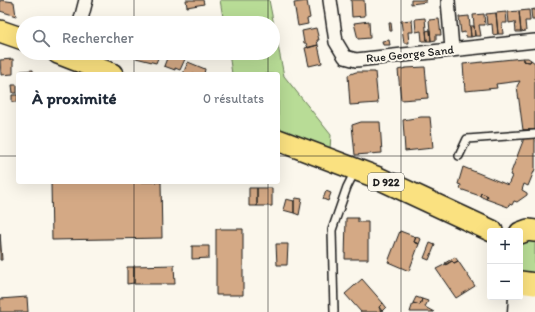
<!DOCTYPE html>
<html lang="fr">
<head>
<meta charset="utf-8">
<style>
	:root { --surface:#fff; --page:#f2f2f3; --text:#1f2937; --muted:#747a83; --line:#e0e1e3 }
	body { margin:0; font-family:Itim,sans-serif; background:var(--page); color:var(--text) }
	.controls { position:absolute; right:12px; bottom:12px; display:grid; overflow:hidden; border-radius:4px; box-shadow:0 4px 16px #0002 }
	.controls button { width:36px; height:36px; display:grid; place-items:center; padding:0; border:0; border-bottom:1px solid var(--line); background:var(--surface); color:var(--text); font:20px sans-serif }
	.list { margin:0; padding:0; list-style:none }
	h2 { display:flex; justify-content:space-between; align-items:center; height:52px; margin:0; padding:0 16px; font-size:17px }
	h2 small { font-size:13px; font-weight:400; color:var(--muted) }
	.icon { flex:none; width:22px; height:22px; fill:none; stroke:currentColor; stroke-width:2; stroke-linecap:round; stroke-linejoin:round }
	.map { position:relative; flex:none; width:535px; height:312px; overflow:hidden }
	.search { position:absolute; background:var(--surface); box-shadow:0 4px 16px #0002; left:16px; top:16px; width:264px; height:44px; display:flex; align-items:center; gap:10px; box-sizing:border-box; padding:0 14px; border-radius:22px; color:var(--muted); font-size:15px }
	.panel { position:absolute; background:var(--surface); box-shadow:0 4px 16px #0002; left:16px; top:72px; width:264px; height:112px; border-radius:4px }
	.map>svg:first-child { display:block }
</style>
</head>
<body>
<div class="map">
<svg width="535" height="312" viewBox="0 0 535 312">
	<rect width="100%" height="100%" fill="#fbf7ec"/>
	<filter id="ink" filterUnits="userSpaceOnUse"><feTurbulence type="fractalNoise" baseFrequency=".025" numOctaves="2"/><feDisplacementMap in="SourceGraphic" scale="8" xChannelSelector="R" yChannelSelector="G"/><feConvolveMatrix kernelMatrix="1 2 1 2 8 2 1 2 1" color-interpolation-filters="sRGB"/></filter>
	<g filter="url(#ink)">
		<path fill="#b8dc96" stroke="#6a7c59" d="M220,0H269L284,76L331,135L330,149L278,131V74H232L229,53H273V23H224Z
			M535,237V275L520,273V240Z"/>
		<path fill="#d4a985" stroke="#1c1c1c" d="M0,0L14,2L16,16L0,11Z
			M186,0H203L204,4L187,7Z
			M351,0H364L365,16L352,17Z
			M411,0H426V2L411,4Z
			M307,1L310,18L307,19L308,24L298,26L294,3Z
			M535,9V20H532L531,10Z
			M529,10L530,21H525L526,31L521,32L519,11Z
			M519,11L521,32H516L515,22L509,23L508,12Z
			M506,12L507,23H502L503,34H498L496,13Z
			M496,13L498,34L493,35L492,24L487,25L486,14Z
			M484,14L485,25H479L481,36H475L473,15Z
			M469,16L471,37H466L465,32L461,33L459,17Z
			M425,18L427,41H422L421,31L416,32L415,19Z
			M439,19L441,35H436V40L431,41L429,20Z
			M412,20L413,32H408L409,43H404L401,21Z
			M369,21L370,38L358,39L354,23Z
			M389,23H391L392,31H390Z
			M470,26H474L475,36L471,37Z
			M316,28L319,40H317L318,45L308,48L306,43H304L302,31Z
			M430,30L431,41H427L426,31Z
			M389,40L390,45H383L382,41Z
			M318,45L322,63L309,66L305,48Z
			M138,53H160L156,63L136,58Z
			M169,53L185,59L180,70L175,68V70L164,66Z
			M523,58V61L530,62L531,60L535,63V130H523L517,86L520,81L496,84L497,88L465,91L463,64Z
			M523,58H528L531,60L530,62L523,61Z
			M13,59V74L1,75L0,60Z
			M188,62L205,69L204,74H183Z
			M425,67L428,98L401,100L398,70L406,68Z
			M33,70V74H21V71Z
			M356,72H375L378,103L350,105L348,75Z
			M12,85H17V93H13Z
			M12,95H18L17,102H12Z
			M421,117H430L433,148L405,151L403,120Z
			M361,122H380L382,153L355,155L352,125Z
			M523,130H535V169L528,186L524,184L522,190L527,193V195L517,202L514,201L512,205L509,204L508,207L486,199L488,196L484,194L481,193L480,196L460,189L461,185L458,184L463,167L508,185L512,176L510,175L523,141Z
			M51,182H161L162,238L52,240Z
			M249,188H257V206H249Z
			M257,188H272V206H257Z
			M326,191L331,193L328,201L323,199Z
			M481,193L488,196L486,199L480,196Z
			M296,198L302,199L299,215L294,213V201Z
			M286,199L294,201V213L283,210Z
			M346,218H358V222H368V259H345Z
			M216,229H243V295H216Z
			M400,231L416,237L414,242L419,244L409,271L388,262Z
			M0,233L2,260H0Z
			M416,237L421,239L419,244L414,242Z
			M430,243L435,245L429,260L424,258Z
			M276,244H288L287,265H277Z
			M192,246H209V258L192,259Z
			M455,257L458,261L454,263L452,261L446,265L445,263Z
			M452,261L454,263L458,261L475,286L456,298L436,269Z
			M174,265L175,284H134V266Z
			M127,267H134V283L127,284Z
			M362,279L383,303L379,307L381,312H361L345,294Z
			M27,297L28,312H0V299Z
			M416,297L422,299L420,305L413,303Z
			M422,299L428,301L425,307L434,312H410L413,303L420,305Z
			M383,303L386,307L382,311L379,307Z"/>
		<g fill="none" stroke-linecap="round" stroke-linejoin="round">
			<defs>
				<path id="lane" d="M459,156L467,139L535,134
					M334,312L332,230L347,187L355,171"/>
				<path id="street" d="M330,0L336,42L345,57L356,60L535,41
					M448,0L452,49
					M80,23L86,0"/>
				<path id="secondary" d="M517,312L518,297
					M533,312L535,291"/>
				<path id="primary" d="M0,31L23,39
					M58,53L112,74
					M278,140L376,177L492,231
					M520,233L528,230L535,231
					M520,282L535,284"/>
			</defs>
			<use href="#lane" stroke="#1c1c1c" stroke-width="10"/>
			<use href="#street" stroke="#1c1c1c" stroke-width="16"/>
			<use href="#secondary" stroke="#1c1c1c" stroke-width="21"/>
			<use href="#primary" stroke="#1c1c1c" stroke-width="24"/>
			<use href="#lane" stroke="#fbf7ec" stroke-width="7"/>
			<use href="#street" stroke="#fbf7ec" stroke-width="13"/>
			<use href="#secondary" stroke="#fbf7ec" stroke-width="18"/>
			<use href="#primary" stroke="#fae180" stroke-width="21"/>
		</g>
	</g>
	<path fill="none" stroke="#1c1c1c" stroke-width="1" stroke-opacity="0.55" d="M134,0V23M268,0V23M401,0V312M134,53V74M268,53V74M0,156H18M278,156H535M134,182V312M268,182V312"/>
	<g text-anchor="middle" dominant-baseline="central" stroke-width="4" stroke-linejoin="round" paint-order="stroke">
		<rect fill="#fbf7ec" stroke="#5f5e5a" stroke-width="1" x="368" y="173" width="36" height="18" rx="3"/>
		<g font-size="11" font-weight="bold" fill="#1c1c1c">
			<text x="386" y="182">D 922</text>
		</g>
		<g font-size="12" fill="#1c1c1c" stroke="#fbf7ec">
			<text transform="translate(410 54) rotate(-6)">Rue George Sand</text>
		</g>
	</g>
</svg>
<div class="controls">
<button>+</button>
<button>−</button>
</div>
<div class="search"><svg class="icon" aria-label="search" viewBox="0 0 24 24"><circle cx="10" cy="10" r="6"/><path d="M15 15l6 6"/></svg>Rechercher</div>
<section class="panel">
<h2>À proximité<small>0 résultats</small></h2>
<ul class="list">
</ul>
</section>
</div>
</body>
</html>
